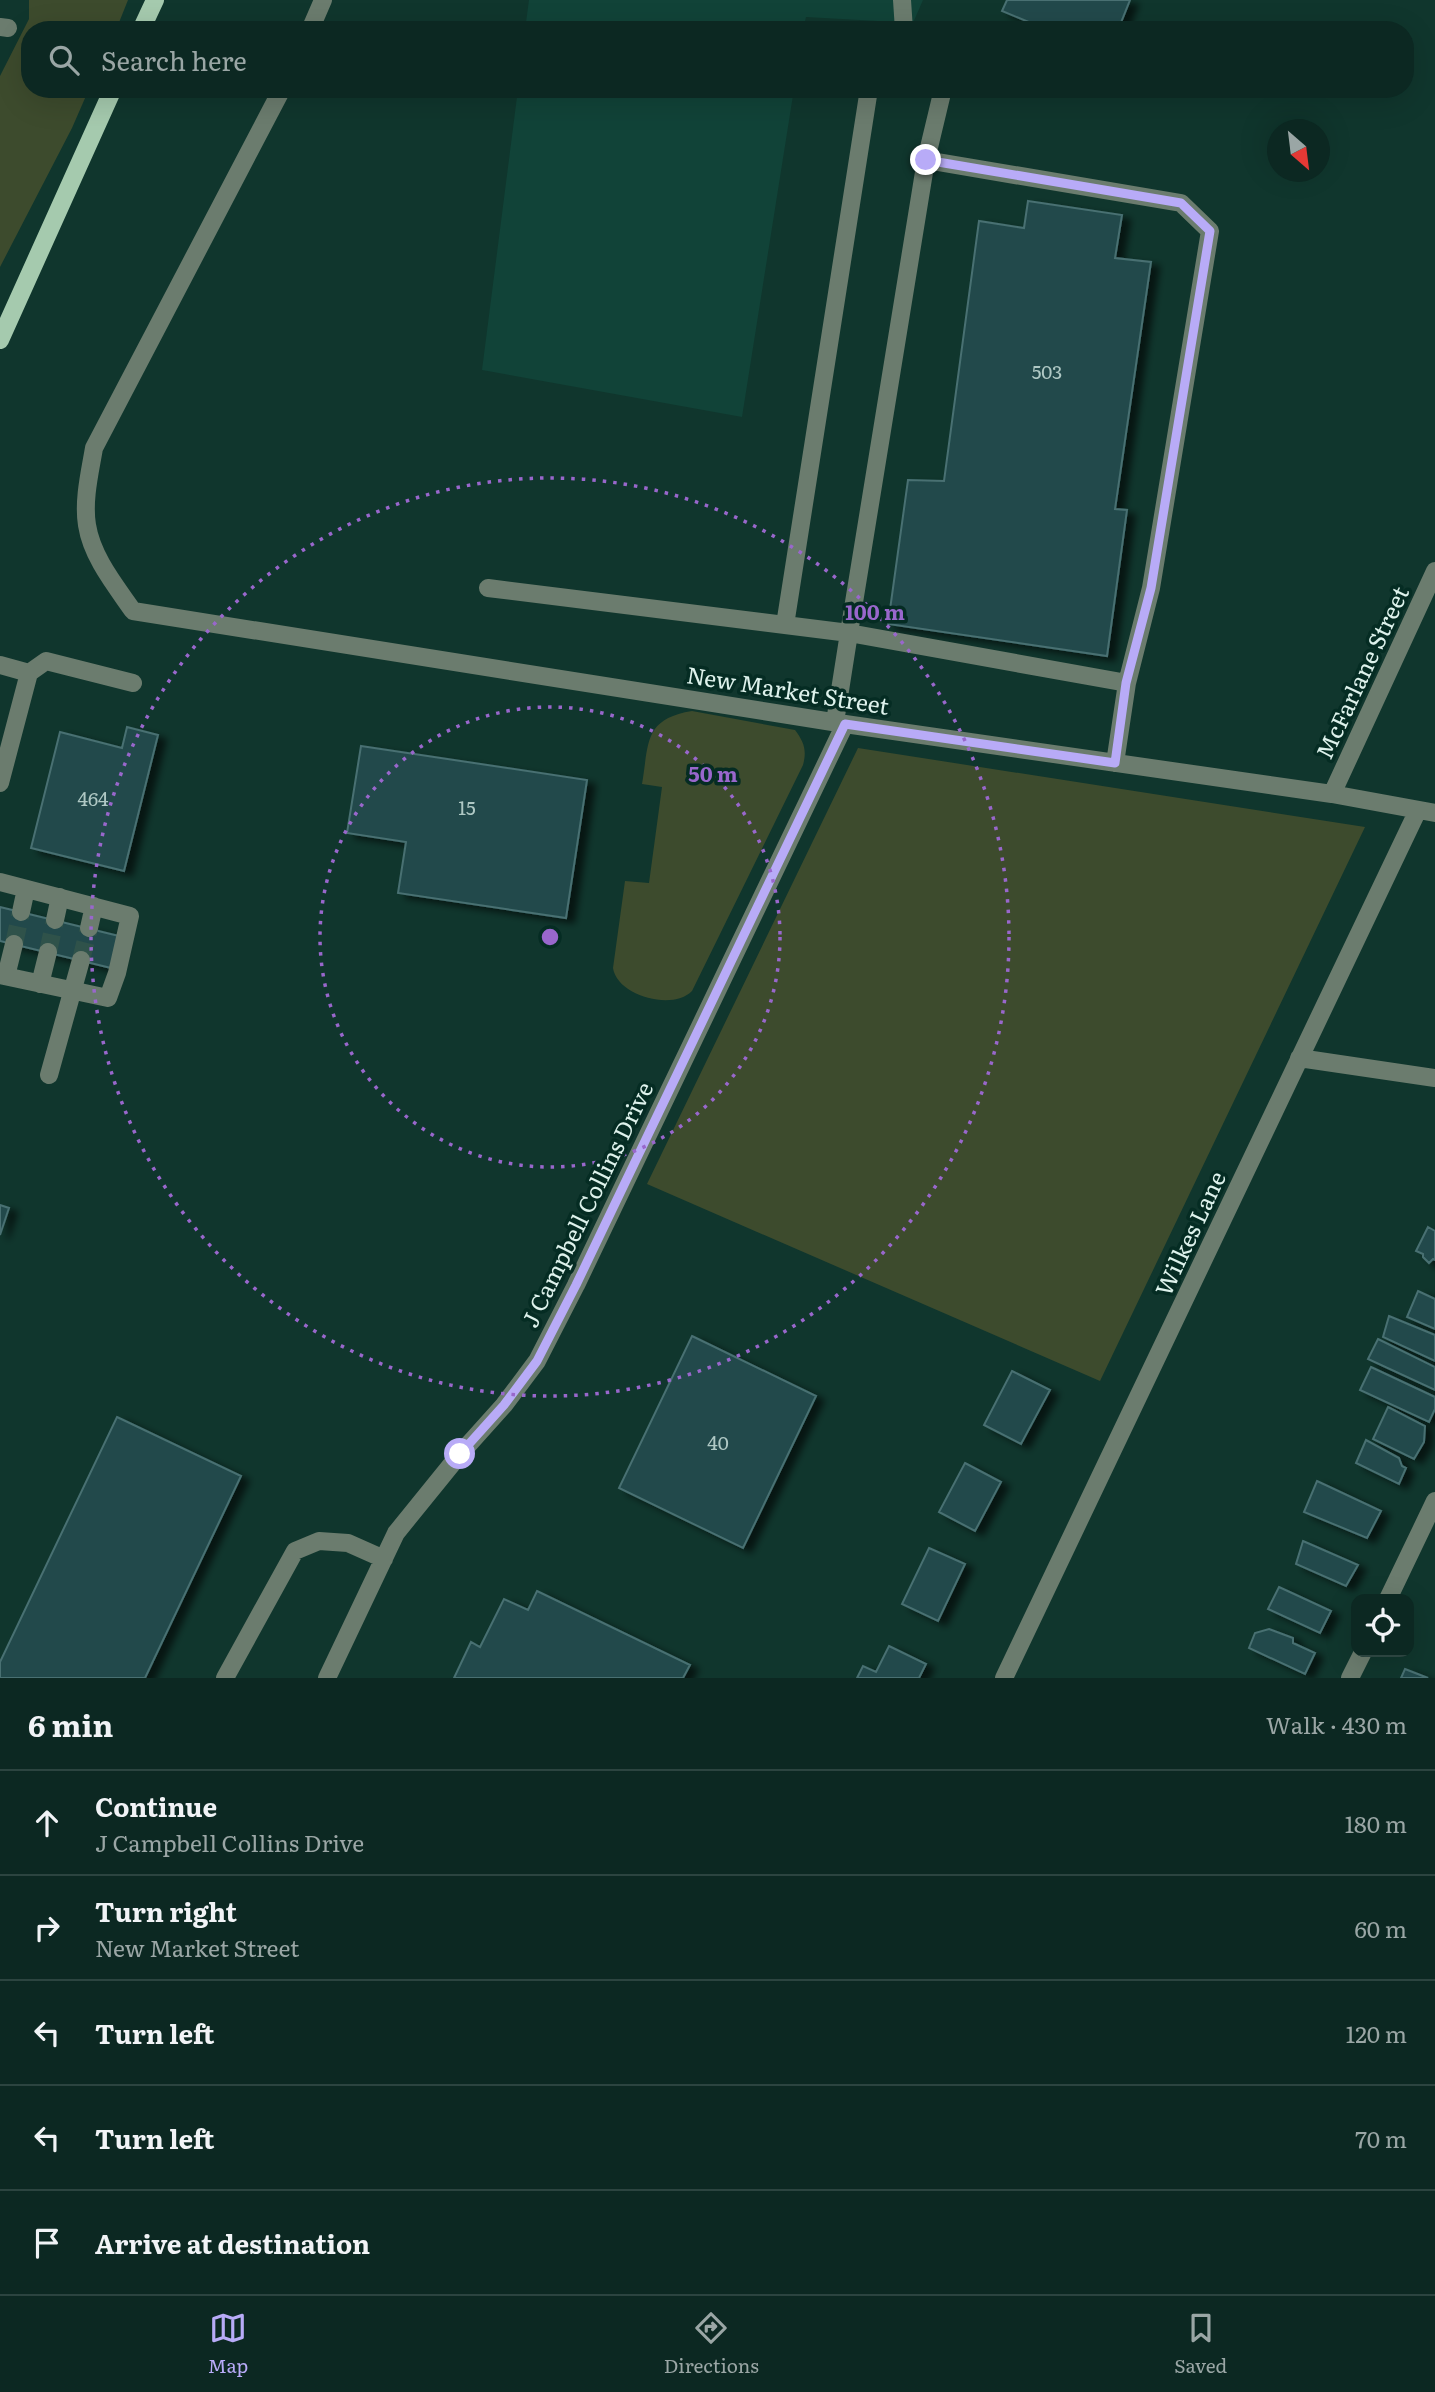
<!DOCTYPE html>
<html lang="en">
<head>
<meta charset="utf-8">
<style>
	:root { --surface:#0c2822; --page:#15302a; --text:#f1f3f6; --muted:#9aa6a5; --line:#2c4440; --accent:#b8abf7 }
	body { margin:0; font-family:Literata,serif; background:var(--page); color:var(--text) }
	.controls { position:absolute; right:21px; bottom:21px; display:grid; overflow:hidden; border-radius:14px; box-shadow:0 7px 28px #0002 }
	.controls button { width:63px; height:63px; display:grid; place-items:center; padding:0; border:0; border-bottom:2px solid var(--line); background:var(--surface); color:var(--text); font:35px sans-serif }
	.compass { position:absolute; left:1267px; top:119px; width:63px; height:63px; border-radius:50%; background:var(--surface); box-shadow:0 7px 28px #0002; rotate:152deg }
	.stop { position:absolute; width:21px; height:21px; margin:-16px; border:5px solid #b8abf7; border-radius:50%; background:#fff }
	.stop.end { background:#b8abf7; border-color:#fff; box-shadow:0 2px 7px #0008 }
	.list { margin:0; padding:0; list-style:none }
	h2 { display:flex; justify-content:space-between; align-items:center; height:91px; margin:0; padding:0 28px; font-size:30px }
	h2 small { font-size:23px; font-weight:400; color:var(--muted) }
	.list li { display:grid; grid-template-columns:46px 1fr auto; gap:21px; align-items:center; box-sizing:border-box; height:105px; padding:0 28px; border-top:2px solid var(--line) }
	.list b { display:block; font-size:26px; white-space:nowrap }
	.list p { margin:0; font-size:23px; white-space:nowrap; color:var(--muted) }
	.list em { font-size:23px; font-style:normal; color:var(--muted) }
	.icon { flex:none; width:38px; height:38px; fill:none; stroke:currentColor; stroke-width:2; stroke-linecap:round; stroke-linejoin:round }
	.map { position:relative; flex:none; width:1435px; height:1678px; overflow:hidden }
	.search { position:absolute; background:var(--surface); box-shadow:0 7px 28px #0002; left:21px; right:21px; top:21px; height:77px; display:flex; align-items:center; gap:18px; box-sizing:border-box; padding:0 24px; border-radius:28px; color:var(--muted); font-size:26px }
	.sheet { height:616px; background:var(--surface) }
	nav { display:flex; justify-content:space-around; align-items:center; box-sizing:border-box; height:98px; border-top:2px solid var(--line); background:var(--surface); font-size:19px; color:var(--muted) }
	nav a { display:grid; justify-items:center; gap:4px }
	nav .on { color:var(--accent) }
	.map>svg:first-child { display:block }
</style>
</head>
<body>
<div class="map">
<svg width="1435" height="1678" viewBox="0 0 1435 1678">
	<defs>
		<filter id="shadow"><feDropShadow dx="8" dy="4.5" stdDeviation="3.5" flood-color="#0009"/></filter>
	</defs>
	<rect width="100%" height="100%" fill="#10362d"/>
	<path fill="#114338" d="M529,0H923L913,23L806,17L803,30H525Z
		M518,89H794L742,417L482,370Z"/>
	<path fill="#3d4b2d" d="M29,0H128L116,30H30V89H89L72,128L0,267V76L29,19Z
		M692,711L795,730C804,742 807,750 803,765L692,991C673,1011 617,996 613,968L625,881L649,883L662,787L642,784C649,744 643,719 692,711Z
		M858,748L1365,827L1100,1381L647,1184Z"/>
	<path fill="#224a4b" stroke="#487072" stroke-width="2" filter="url(#shadow)" d="M1007,0H1130L1118,30H1048L1002,11Z
		M1028,201L1122,215L1115,258L1151,262L1115,509L1127,510L1107,656L888,624L908,480L944,481L979,221L1024,228Z
		M127,727L158,735L124,871L31,848L60,732L122,748Z
		M361,746L587,780L566,918L398,893L406,842L347,833Z
		M0,907L119,936L111,968L0,941Z
		M0,1205L9,1208L0,1235Z
		M1428,1227L1435,1231V1260L1433,1259L1429,1263L1423,1257V1254L1416,1251Z
		M1418,1291L1435,1299V1329L1407,1317Z
		M1389,1316L1435,1335V1361L1383,1337Z
		M692,1336L816,1396L743,1548L619,1488Z
		M1378,1339L1435,1367V1390L1368,1359Z
		M1371,1367L1435,1397V1409L1429,1422L1360,1390Z
		M1012,1371L1050,1390L1021,1444L984,1425Z
		M1388,1407L1425,1426L1424,1442L1414,1459L1373,1439Z
		M117,1417L241,1476L145,1678H0V1662Z
		M1366,1440L1399,1458L1402,1466L1406,1468L1399,1484L1356,1463Z
		M965,1463L1001,1482L975,1531L939,1512Z
		M1317,1481L1381,1511L1367,1538L1304,1512Z
		M1303,1541L1358,1565L1346,1586L1296,1564Z
		M929,1548L965,1564L938,1621L902,1604Z
		M1279,1587L1331,1611L1320,1633L1268,1609Z
		M537,1591L690,1665L683,1678H454L471,1642L480,1647L504,1599L528,1610Z
		M1269,1629L1293,1638V1643L1315,1653L1305,1674L1249,1648L1255,1633Z
		M889,1646L926,1664L919,1678H857L863,1666L876,1672Z
		M1405,1669L1428,1678H1401Z"/>
	<g fill="none" stroke-linecap="round" stroke-linejoin="round">
		<path stroke="#2f524a" stroke-width="18" stroke-dasharray="18 9" stroke-linecap="butt" d="M14,944L21,912
			M48,952L55,920
			M81,960L89,928"/>
		<path stroke="#6b7c6e" stroke-width="18" d="M902,0L904,30
			M0,27L8,28
			M310,30L323,0
			M282,89L94,448C90,472 83,500 87,525C92,557 115,585 133,611L845,724L1332,794L1435,813
			M926,160L943,89
			M488,588L849,633L926,160L1181,203L1210,231L1151,588L1127,683
			M785,625L869,89
			M0,665L29,673L0,783
			M29,673L46,661L133,683
			M835,722L849,633L1127,683L1115,763
			M1332,794L1435,571
			M0,882L130,916L117,973L108,998L0,975
			M21,912L26,889
			M55,920L60,897
			M89,928L94,906
			M6,976L14,944
			M40,984L48,952
			M1299,1058L1435,1078
			M49,1075L81,960
			M1388,1599L1435,1501
			M225,1678L295,1551L319,1541L348,1543L384,1559
			M327,1678L396,1533L460,1454L504,1405L537,1361L576,1285L845,724
			M1004,1678L1418,810
			M1350,1678L1363,1652"/>
		<path stroke="#a5caae" stroke-width="18" d="M141,30L155,0
			M0,340L113,89"/>
	</g>
	<g fill="none" stroke-linecap="round" stroke-linejoin="round">
		<path stroke="#b8abf7" stroke-width="9" d="M460,1454L504,1405L537,1361L576,1285L845,724L1115,763L1126,683L1151,588L1210,231L1181,203L926,160"/>
	</g>
	<g fill="none" stroke="#9967cc" stroke-width="3.5" stroke-dasharray="3.5 7">
		<circle cx="550" cy="937" r="230"/>
		<circle cx="550" cy="937" r="459"/>
	</g>
	<g text-anchor="middle" dominant-baseline="central" stroke-width="7" stroke-linejoin="round" paint-order="stroke">
		<g font-size="19" fill="#afc8c4">
			<text x="1047" y="371">503</text>
			<text x="93" y="798">464</text>
			<text x="467" y="807">15</text>
			<text x="718" y="1442">40</text>
		</g>
		<g font-size="23" fill="#def2ec" stroke="#052c23">
			<text transform="translate(1361 672) rotate(-65)">McFarlane Street</text>
			<text transform="translate(788 689) rotate(9)">New Market Street</text>
			<text transform="translate(586 1204) rotate(-64)">J Campbell Collins Drive</text>
			<text transform="translate(1189 1233) rotate(-65)">Wilkes Lane</text>
		</g>
	</g>
	<circle cx="550" cy="937" r="10" fill="#9967cc" stroke="#052c23" stroke-width="3.5"/>
	<g font-size="21" text-anchor="middle" font-weight="bold" fill="#9967cc" stroke="#052c23" stroke-width="7" stroke-linejoin="round" paint-order="stroke">
		<text x="875" y="620">100 m</text>
		<text x="713" y="782">50 m</text>
	</g>
</svg>
<div class="controls">
<button><svg class="icon" aria-label="locate" viewBox="0 0 24 24"><circle cx="12" cy="12" r="6"/><path d="M12 2v4M12 18v4M2 12h4M18 12h4"/></svg></button>
</div>
<svg class="compass" viewBox="-18 -18 36 36"><path d="M0-13l5 13h-10z" fill="#e53935"/><path d="M0 13l5-13h-10z" fill="#9aa6a5"/></svg>
<div class="stop" style="left:460px;top:1454px"></div>
<div class="stop end" style="left:926px;top:160px"></div>
<div class="search"><svg class="icon" aria-label="search" viewBox="0 0 24 24"><circle cx="10" cy="10" r="6"/><path d="M15 15l6 6"/></svg>Search here</div>
</div>
<section class="sheet">
<h2>6 min<small>Walk · 430 m</small></h2>
<ul class="list">
<li><svg class="icon" aria-label="ahead" viewBox="0 0 24 24"><path d="M12 20V5M6 11l6-6 6 6"/></svg><div><b>Continue</b><p>J Campbell Collins Drive</p></div><em>180 m</em></li>
<li><svg class="icon" aria-label="right" viewBox="0 0 24 24"><path d="M7 20v-9h11M14 6l5 5-5 5"/></svg><div><b>Turn right</b><p>New Market Street</p></div><em>60 m</em></li>
<li><svg class="icon" aria-label="left" viewBox="0 0 24 24"><path d="M17 20v-9H6M10 6l-5 5 5 5"/></svg><div><b>Turn left</b></div><em>120 m</em></li>
<li><svg class="icon" aria-label="left" viewBox="0 0 24 24"><path d="M17 20v-9H6M10 6l-5 5 5 5"/></svg><div><b>Turn left</b></div><em>70 m</em></li>
<li><svg class="icon" aria-label="arrive" viewBox="0 0 24 24"><path d="M6 21V4h12l-3 4 3 4H6"/></svg><div><b>Arrive at destination</b></div></li>
</ul>
</section>
<nav>
<a class="on"><svg class="icon" aria-label="map" viewBox="0 0 24 24"><path d="M3 6l6-2 6 2 6-2v14l-6 2-6-2-6 2zM9 4v14M15 6v14"/></svg>Map</a>
<a><svg class="icon" aria-label="directions" viewBox="0 0 24 24"><path d="M12 3l9 9-9 9-9-9zM9 14v-3h6M13 9l2 2-2 2"/></svg>Directions</a>
<a><svg class="icon" aria-label="saved" viewBox="0 0 24 24"><path d="M7 4h10v16l-5-4-5 4z"/></svg>Saved</a>
</nav>
</body>
</html>
